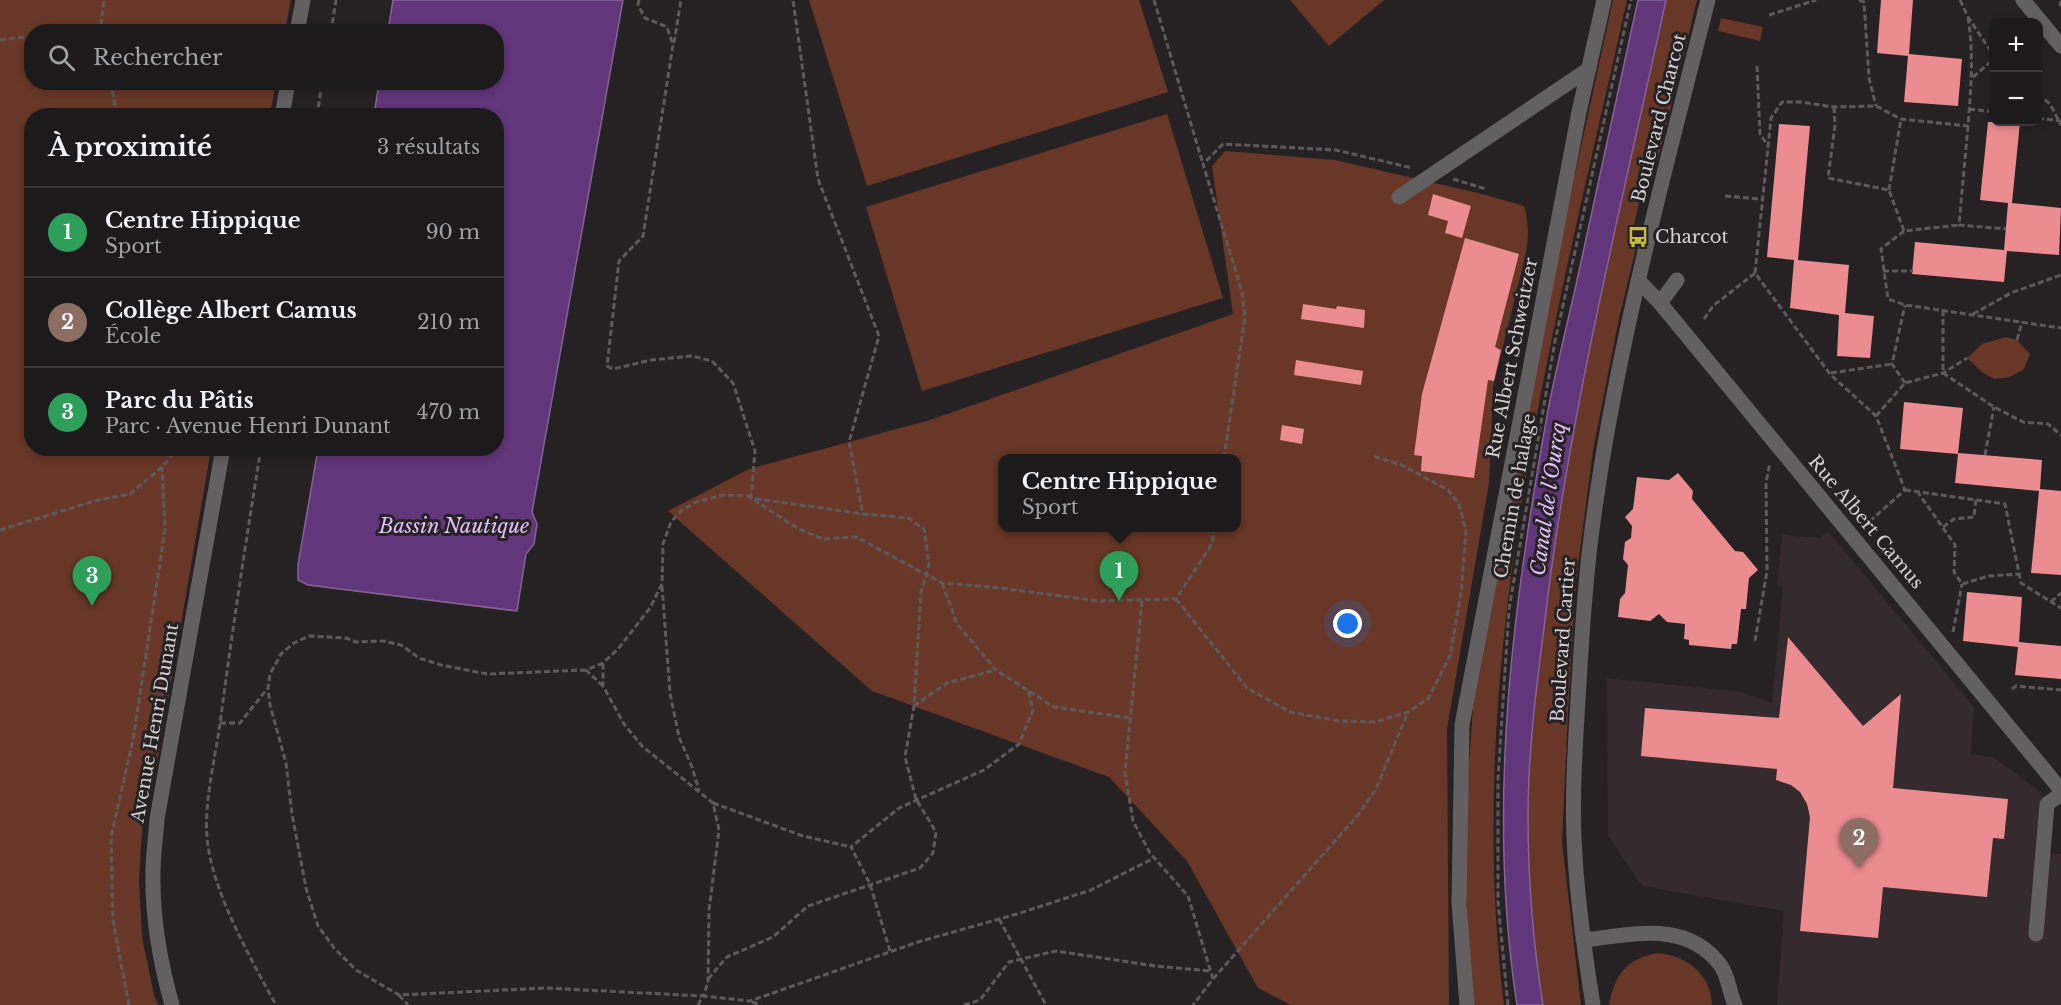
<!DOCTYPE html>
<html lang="fr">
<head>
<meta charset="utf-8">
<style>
	:root { --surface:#1c1a1b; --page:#292728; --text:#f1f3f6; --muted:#a0a1a3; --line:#3a383a; --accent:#c7bb3b }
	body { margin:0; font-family:"Libre Baskerville",serif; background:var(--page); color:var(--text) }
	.controls { position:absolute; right:18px; top:18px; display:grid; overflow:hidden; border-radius:12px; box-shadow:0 3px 9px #0003 }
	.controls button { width:54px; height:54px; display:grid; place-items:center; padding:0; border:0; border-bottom:2px solid var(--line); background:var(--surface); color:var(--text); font:30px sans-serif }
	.you { position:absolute; left:1348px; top:624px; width:21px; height:21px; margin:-15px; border:4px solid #fff; border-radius:50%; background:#1a73e8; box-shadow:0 0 0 9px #1a73e833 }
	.badge { display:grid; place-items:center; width:39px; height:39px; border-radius:50%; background:var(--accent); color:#fff; font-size:20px; font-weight:700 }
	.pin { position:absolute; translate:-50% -50px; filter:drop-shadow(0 2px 3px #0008) }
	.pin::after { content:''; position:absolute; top:32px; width:21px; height:18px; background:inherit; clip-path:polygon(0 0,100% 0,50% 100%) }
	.popup { position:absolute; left:998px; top:454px; width:243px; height:78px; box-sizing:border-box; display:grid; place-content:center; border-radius:12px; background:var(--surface); filter:drop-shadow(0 2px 4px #0005); font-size:20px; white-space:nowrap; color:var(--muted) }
	.popup b { font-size:22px; color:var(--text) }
	.popup::after { content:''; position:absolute; left:50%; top:100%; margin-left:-12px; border:12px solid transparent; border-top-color:var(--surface) }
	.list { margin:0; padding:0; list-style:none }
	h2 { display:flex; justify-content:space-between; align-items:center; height:78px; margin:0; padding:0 24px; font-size:26px }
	h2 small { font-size:20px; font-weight:400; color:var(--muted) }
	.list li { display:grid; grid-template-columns:39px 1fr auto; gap:18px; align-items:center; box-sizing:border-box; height:90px; padding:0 24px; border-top:2px solid var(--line) }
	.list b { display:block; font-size:22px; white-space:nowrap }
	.list p { margin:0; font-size:20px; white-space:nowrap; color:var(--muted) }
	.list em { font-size:20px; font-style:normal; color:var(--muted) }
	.icon { flex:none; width:33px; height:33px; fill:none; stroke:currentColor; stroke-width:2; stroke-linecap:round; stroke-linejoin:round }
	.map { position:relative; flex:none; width:2061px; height:1005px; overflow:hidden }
	.search { position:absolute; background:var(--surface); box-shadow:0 3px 9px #0003; left:24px; top:24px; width:480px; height:66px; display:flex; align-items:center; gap:15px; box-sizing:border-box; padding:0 21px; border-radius:24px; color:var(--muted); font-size:22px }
	.panel { position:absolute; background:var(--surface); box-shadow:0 3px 9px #0003; left:24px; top:108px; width:480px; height:348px; border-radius:24px }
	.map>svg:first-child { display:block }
</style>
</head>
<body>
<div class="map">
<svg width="2061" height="1005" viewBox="0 0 2061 1005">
	<rect width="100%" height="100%" fill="#262224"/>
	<path fill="#352a2e" d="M1828,531L1974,707L1971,754L1993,757L2041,792L2035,852L2061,854V1005H1777L1784,911L1642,886L1608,835L1607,678L1741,692L1772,703L1783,587L1777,586L1782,535L1820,538Z"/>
	<path fill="#683727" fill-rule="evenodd" d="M0,0H291L285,31L32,32V82L276,83L270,115L32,116V448L211,449L157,764L143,814L139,880L142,937L154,995L158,1005H0Z
		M809,0H1139L1168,92L867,186Z
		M1290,0H1384L1329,46Z
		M1613,0H1627C1554,329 1462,665 1504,1005H1473L1463,850L1473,707L1545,312Z
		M1666,0H1697L1655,171L1647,169L1629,246L1636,248L1619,318L1593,450L1576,581L1568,711L1562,842L1581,1005H1543C1533,943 1528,879 1528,816C1528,755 1536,694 1543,633C1567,419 1620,210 1666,0Z
		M1721,18L1763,27L1760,41L1718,31Z
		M1167,114L1223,298L922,391L866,207Z
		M1225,151L1335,160L1482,194L1524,206C1529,224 1529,239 1525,257L1493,387L1489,483L1447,729L1449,1005H1291L1258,988L1187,861L1109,777L872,691L668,511L749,469L930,420L1233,314L1212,166ZM1002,458H1236V528H1002Z
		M2006,337L2017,340L2030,354L2024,369L2010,377L1994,379L1982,372L1967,358L1982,344Z
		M1658,953C1687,956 1711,974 1712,1005H1609C1615,974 1626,959 1658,953Z"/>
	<path fill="#61367a" stroke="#846494" stroke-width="1.5" d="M393,0H623L532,512L537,524L534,544L526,554L517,611L308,585L298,580V565L318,449L496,448V116L374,115L379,83L496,82V32L388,31Z
		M1638,0H1666C1621,208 1568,416 1544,628C1536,690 1528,753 1528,816C1528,879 1533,943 1543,1005H1517C1486,806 1513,601 1549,405C1557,365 1567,325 1576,285C1597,190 1617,95 1638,0Z"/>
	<path fill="#eb8c91" d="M1881,0H1913L1909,54L1962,59L1958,106L1904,102L1908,56L1877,53Z
		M1988,122H2020L2012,203L2061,208L2059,255L2007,251L2004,282L1912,274L1915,242L2004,250L2008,203L1980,200Z
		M1779,124L1810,126L1798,260L1849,265L1845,313L1874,316L1870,358L1837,356L1839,315L1790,308L1794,260L1767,257Z
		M1433,194L1471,206L1462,238L1445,233L1448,221L1428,215Z
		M1465,238L1519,254L1495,347L1501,350L1494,381L1488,380L1474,478L1421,471L1422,456L1414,455L1422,394Z
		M1303,304L1336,309L1337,306L1365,310L1364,328L1301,319Z
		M1296,360L1363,371L1361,385L1294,375Z
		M1904,402L1963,408L1958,453L2042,460L2040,489L2061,491V575L2031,573L2039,491L1955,483L1958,454L1900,449Z
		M1282,425L1304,429L1302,444L1280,440Z
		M1678,473L1693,491L1692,499L1735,551L1743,552L1758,570L1749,578L1746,609H1741L1737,644H1732L1731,649L1689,645V640L1684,639L1685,624L1667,622L1659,614L1650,621L1618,617L1620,599L1625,593L1628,565L1623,559L1625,542L1631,538L1632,526L1625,517L1633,509L1637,477L1669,480Z
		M1967,592L2022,597L2019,642L2061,646V679L2015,675L2018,647L1963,641Z
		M1788,637L1863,726L1901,694L1893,788L2008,799L2004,839L1993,838L1987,897L1883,887L1878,938L1800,931L1810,817L1807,804L1800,792L1791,785L1776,780L1777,769L1641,756L1645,708L1779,718Z"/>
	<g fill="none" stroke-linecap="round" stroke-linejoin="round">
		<path stroke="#5e5a5c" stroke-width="3" stroke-dasharray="6 3" stroke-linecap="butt" d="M639,0L638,5L645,18L667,27L673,45L643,236L619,261L607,366L613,369L651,360L692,356L712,361L733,383L755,451L751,498L863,514
			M1154,0L1203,164
			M1859,0L1864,2L1869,78L1876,106
			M1960,0L1968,17L1994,56
			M2060,6L2061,1
			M1769,15L1816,0
			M101,25L104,0
			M59,32L101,25L102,32
			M331,32L336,0
			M0,40L32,36
			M674,43L681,0
			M1757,66L1760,134L1768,146
			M1973,77L1994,59
			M111,82L117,116
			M2038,94L2050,104L2061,125
			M1834,107L1835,125L1828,178L1889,190L1904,231L1959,225
			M1969,109L1994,112
			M317,116L322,82
			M2038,118L2061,121
			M1968,126L1959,225L2006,229
			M1453,179L1486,189
			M1889,190L1901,119
			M1725,196L1762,199
			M1904,231L1881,249L1888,299L1905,305L2061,328
			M1883,271H1913
			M1755,273L1771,118L1782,102H1801L1834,107L1876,106L1901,119L1968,126C1971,86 1974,56 1968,17
			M1943,310V373L1994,407L2023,422L2048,424L2061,435
			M1973,314L2011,293L2061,275
			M1704,319L1713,306L1755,273L1830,374L1876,416L1905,490L1871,520
			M2017,340L2022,322
			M1831,373L1892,364
			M1905,383L1892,364L1905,305
			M1876,416L1905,383L1943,373L1967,358
			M261,448C246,540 232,632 220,724C215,758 204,803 207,837C211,890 251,959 276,1005
			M1985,455L1994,407
			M1224,458L1245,317L1242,292L1203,164L1223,144L1336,150L1412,168
			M1905,490L2005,504L2021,583L2061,608
			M1917,491L1955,545L1954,572L1962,584L1989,576L2019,574
			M1943,527L1954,519L1974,517L1976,499
			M0,530L98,500L130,494L162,467L179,448
			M942,583L957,624L996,670L1054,707L1130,718
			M662,586L670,693L679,737L692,767L699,790
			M1176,599L1247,688L1290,712L1339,721L1375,722L1408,712L1428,699L1450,656L1461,593L1466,531L1459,504L1448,490L1402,465L1373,456
			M1142,601L1125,772L1133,821L1150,853L1188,896L1213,979L1193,1005
			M2051,602L2061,593
			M1953,632L1962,584
			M1755,641L1767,571L1766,482L1770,463
			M586,670L487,674L441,665L419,658L401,645L383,641L356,642L346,638L309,636L294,643L281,654L270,674L268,688L270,705L286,763L292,814L306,888L318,926L335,949L356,970L399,995L546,988L703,996L708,983L709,910L719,830L713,803L642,746L624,724L603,686V663
			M603,686L586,670L603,663L618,649L650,608L662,584L663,544L671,522L682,510L698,501L725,495L748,496L797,528L823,539L856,537L942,583L1000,588L1098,601L1176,599L1212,544L1214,528
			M2012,689L2016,686L2061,690
			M914,706L947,683L996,670
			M220,723H240L267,689
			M713,803L803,836L851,847
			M999,919L1046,1005
			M890,951L870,884L851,847L899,808L984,770L1019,744L1033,710L1028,691
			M708,979L727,957L773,937L808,906L920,868L933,853L936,832L916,799L905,757L914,706L921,592L929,565L924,529L908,518L863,514L849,442L879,336L818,179L793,0
			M1213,979L1358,815L1376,789L1408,712
			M399,995L408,1005
			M752,1002L761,1005
			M129,1005L113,921L111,837L133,740L165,530L162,467
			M698,1005L703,996L750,1001L918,942L1017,914L1091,890L1154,858
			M964,1005L980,1000L1009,962L1056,951L1155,966L1210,971
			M1508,1005L1498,902V779L1509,609L1555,341L1631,0"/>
		<path stroke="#626061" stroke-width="15" d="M2023,0L2061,46
			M297,32L303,0
			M282,116L288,82
			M1399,197L1589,69
			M1639,281L1660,303L2061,790
			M1660,303L1677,280
			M2036,934L2047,804L2061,794
			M1583,940C1632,935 1687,919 1721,966C1729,978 1729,992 1735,1005
			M172,1005C160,962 152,916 153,871C153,854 156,836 157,819L223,448
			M1467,1005L1459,903L1462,725L1579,112L1604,0
			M1593,1005C1584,949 1576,893 1574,837C1572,786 1576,735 1579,683C1582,632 1585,581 1592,530C1615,351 1664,175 1708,0"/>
	</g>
	<defs>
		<symbol id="bus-bare" viewBox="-9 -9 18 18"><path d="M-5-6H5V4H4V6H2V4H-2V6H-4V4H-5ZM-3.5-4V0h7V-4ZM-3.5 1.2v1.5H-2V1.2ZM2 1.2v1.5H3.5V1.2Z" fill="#c7bb3b" stroke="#262224" stroke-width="2.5" paint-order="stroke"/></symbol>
	</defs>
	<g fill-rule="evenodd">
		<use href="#bus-bare" x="1623" y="222" width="30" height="30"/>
	</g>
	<g text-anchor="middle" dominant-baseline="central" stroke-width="6" stroke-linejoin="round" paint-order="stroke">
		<g font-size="18" fill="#d4d1d2" stroke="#262224">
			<text transform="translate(1659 118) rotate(-76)">Boulevard Charcot</text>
			<text transform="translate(1512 358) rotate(-79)">Rue Albert Schweitzer</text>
			<text transform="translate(1515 496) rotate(-80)">Chemin de halage</text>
			<text transform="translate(1866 522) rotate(50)">Rue Albert Camus</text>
			<text transform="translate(1563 640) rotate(-86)">Boulevard Cartier</text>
			<text transform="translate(155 723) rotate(-80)">Avenue Henri Dunant</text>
		</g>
		<g font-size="18" fill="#d4d1d2" stroke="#262224" text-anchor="start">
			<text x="1655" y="237">Charcot</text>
		</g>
		<g font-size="20" font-style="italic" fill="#e2bffa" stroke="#262224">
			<text transform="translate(1548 499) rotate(-82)">Canal de l'Ourcq</text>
			<text x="454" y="526">Bassin Nautique</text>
		</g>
	</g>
</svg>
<div class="controls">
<button>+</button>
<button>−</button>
</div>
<div class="you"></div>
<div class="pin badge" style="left:1119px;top:601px;background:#2e9e5b">1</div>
<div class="popup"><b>Centre Hippique</b>Sport</div>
<div class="pin badge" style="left:1859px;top:868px;background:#8d6e63">2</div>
<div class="pin badge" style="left:92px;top:606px;background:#2e9e5b">3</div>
<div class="search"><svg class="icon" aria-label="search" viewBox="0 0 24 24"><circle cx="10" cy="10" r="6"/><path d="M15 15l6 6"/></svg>Rechercher</div>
<section class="panel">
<h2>À proximité<small>3 résultats</small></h2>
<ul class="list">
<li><span class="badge" style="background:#2e9e5b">1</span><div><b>Centre Hippique</b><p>Sport</p></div><em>90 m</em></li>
<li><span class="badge" style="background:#8d6e63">2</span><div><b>Collège Albert Camus</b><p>École</p></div><em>210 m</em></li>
<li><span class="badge" style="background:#2e9e5b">3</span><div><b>Parc du Pâtis</b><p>Parc · Avenue Henri Dunant</p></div><em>470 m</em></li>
</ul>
</section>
</div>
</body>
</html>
